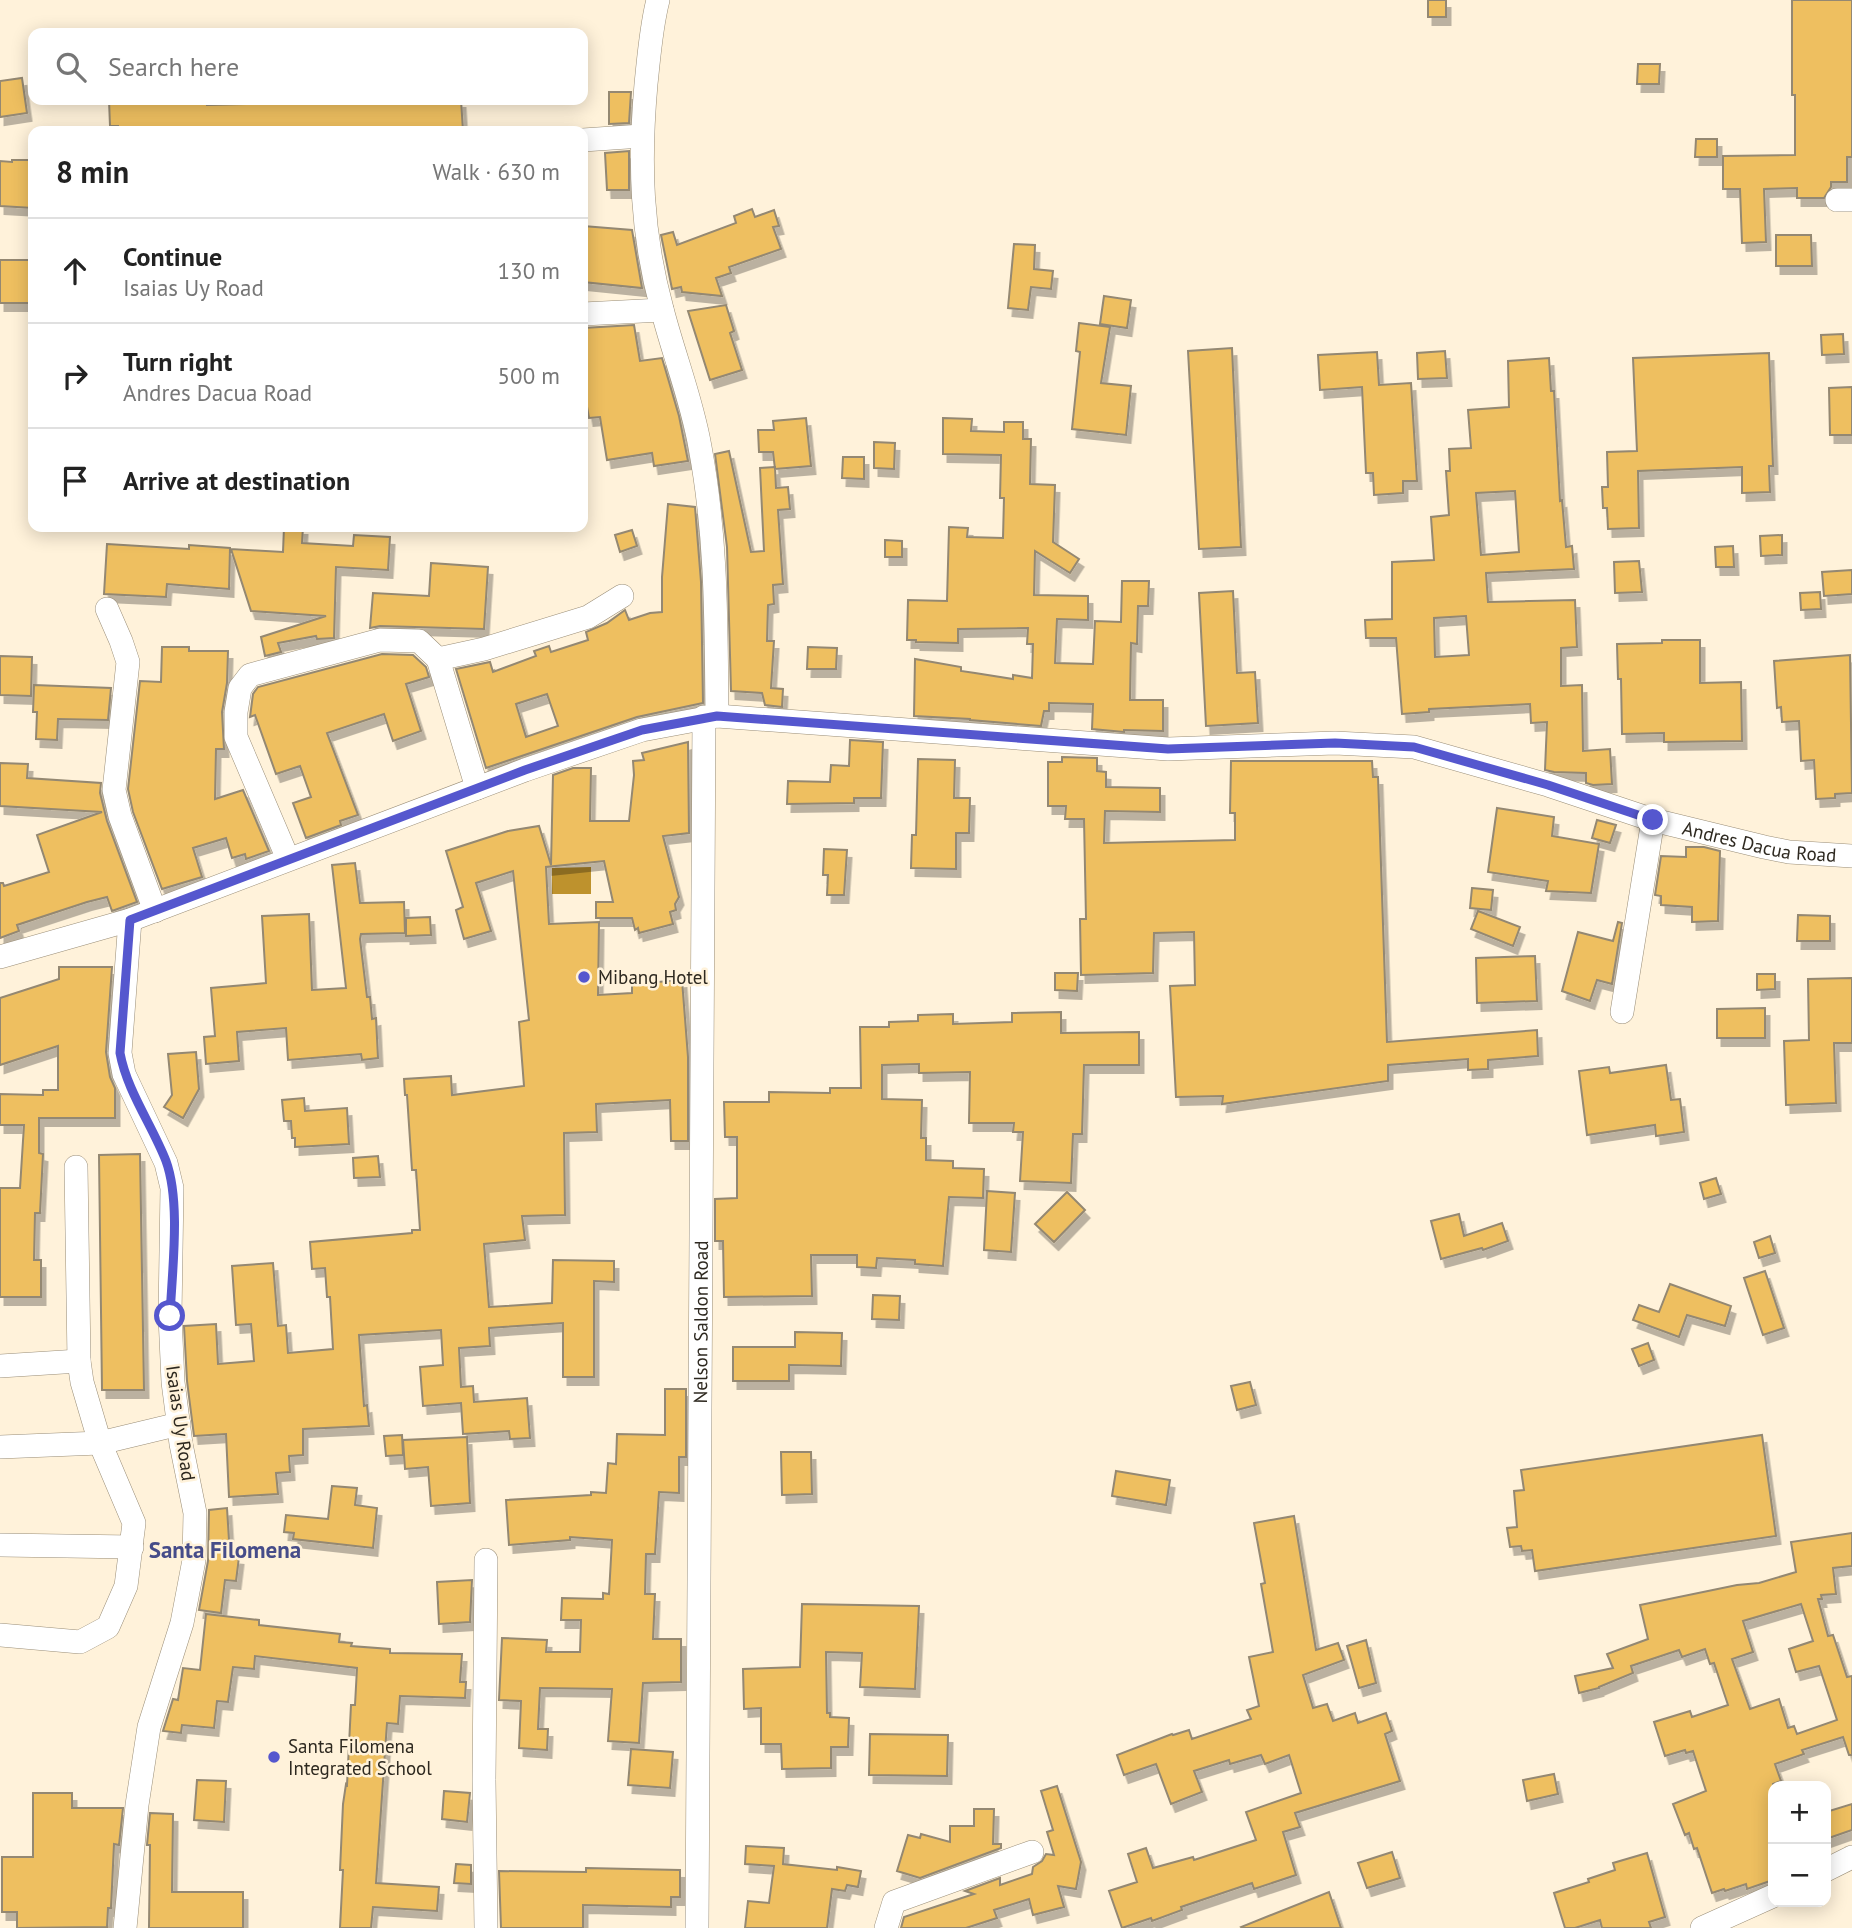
<!DOCTYPE html>
<html lang="en">
<head>
<meta charset="utf-8">
<style>
	:root { --surface:#fff; --page:#f2f2f2; --text:#222; --muted:#767676; --line:#e0e0e0 }
	body { margin:0; font-family:"PT Sans",sans-serif; background:var(--page); color:var(--text) }
	.controls { position:absolute; right:21px; bottom:21px; display:grid; overflow:hidden; border-radius:14px; box-shadow:0 4px 18px #0003 }
	.controls button { width:63px; height:63px; display:grid; place-items:center; padding:0; border:0; border-bottom:2px solid var(--line); background:var(--surface); color:var(--text); font:35px sans-serif }
	.stop { position:absolute; width:21px; height:21px; margin:-16px; border:5px solid #5557ce; border-radius:50%; background:#fff }
	.stop.end { background:#5557ce; border-color:#fff; box-shadow:0 2px 7px #0008 }
	.list { margin:0; padding:0; list-style:none }
	h2 { display:flex; justify-content:space-between; align-items:center; height:91px; margin:0; padding:0 28px; font-size:30px }
	h2 small { font-size:23px; font-weight:400; color:var(--muted) }
	.list li { display:grid; grid-template-columns:46px 1fr auto; gap:21px; align-items:center; box-sizing:border-box; height:105px; padding:0 28px; border-top:2px solid var(--line) }
	.list b { display:block; font-size:26px; white-space:nowrap }
	.list p { margin:0; font-size:23px; white-space:nowrap; color:var(--muted) }
	.list em { font-size:23px; font-style:normal; color:var(--muted) }
	.icon { flex:none; width:38px; height:38px; fill:none; stroke:currentColor; stroke-width:2; stroke-linecap:round; stroke-linejoin:round }
	.map { position:relative; flex:none; width:1852px; height:1928px; overflow:hidden }
	.search { position:absolute; background:var(--surface); box-shadow:0 4px 18px #0003; left:28px; top:28px; width:560px; height:77px; display:flex; align-items:center; gap:18px; box-sizing:border-box; padding:0 24px; border-radius:14px; color:var(--muted); font-size:26px }
	.panel { position:absolute; background:var(--surface); box-shadow:0 4px 18px #0003; left:28px; top:126px; width:560px; height:406px; border-radius:14px }
	.map>svg:first-child { display:block }
</style>
</head>
<body>
<div class="map">
<svg width="1852" height="1928" viewBox="0 0 1852 1928">
	<defs>
		<filter id="shadow"><feDropShadow dx="4.5" dy="8" stdDeviation="0" flood-color="#0004"/></filter>
	</defs>
	<rect width="100%" height="100%" fill="#fff2da"/>
	<path fill="#be922d" d="M591,867V894H552V868Z"/>
	<path fill="#eebf60" stroke="#948872" stroke-width="2" fill-rule="evenodd" filter="url(#shadow)" d="M1428,0H1446V17H1428Z
		M1792,0H1852V157H1847V182H1831V187L1824,198H1797V188L1764,189L1766,242L1742,243L1740,189H1723V156L1795,155V95H1792Z
		M1638,64H1660L1659,84H1637Z
		M22,78L27,113L0,117V81Z
		M609,92H631L629,123L609,124Z
		M109,100H207V105L280,103V100H461L463,131H118V126H110Z
		M1696,139H1717V157H1695Z
		M629,151V190H607L605,153Z
		M12,160H33V208L0,206V161L12,162Z
		M752,209L755,217L774,210L779,226L773,227L781,249L729,267L731,273L716,278L722,296L682,292L681,287L672,289L661,235L673,232L677,245L736,223L734,216Z
		M583,226L632,230L642,288L583,282Z
		M1776,235H1811L1812,266H1776Z
		M1014,244L1035,245L1034,269L1053,271L1051,289L1031,287L1028,310L1008,308Z
		M0,260H33V303H0Z
		M1104,296L1131,300L1127,328L1100,324Z
		M726,305L734,331L730,333L742,370L710,380L688,311Z
		M1079,323L1110,327L1101,383L1131,386L1126,435L1072,429L1080,352L1076,351Z
		M634,325L640,361L662,358L679,416L688,461L654,466L652,453L607,460L600,417L589,418L586,401L583,402V328Z
		M1843,334L1844,354L1822,355L1821,335Z
		M1232,348L1241,547L1199,549L1188,351Z
		M1445,351L1447,378L1418,379L1417,353Z
		M1377,352L1379,385L1411,383L1417,481H1403V493L1374,495L1373,473H1366L1362,387L1320,390L1318,355Z
		M1769,353L1773,466H1769L1770,492L1742,493V467L1638,471L1639,528L1608,529L1607,508H1603L1602,487H1608L1607,452L1637,451L1633,358Z
		M1549,358L1551,391H1554L1560,501L1562,500L1566,547L1572,546L1574,569L1486,573L1488,602L1575,600L1577,647L1561,648V686L1582,685L1583,751L1610,749L1612,784L1593,785L1586,783V773L1554,772L1545,770L1547,722L1531,723L1530,704L1429,709V712L1402,714L1396,638H1366L1365,620L1392,619V562L1434,560L1431,517L1449,515L1446,471H1450L1449,449L1471,448L1468,410L1509,407L1508,361ZM1515,491L1519,552L1481,555L1476,493ZM1466,616L1469,655L1435,657L1434,618Z
		M1852,387V435H1830L1829,388Z
		M806,418L811,466L775,469L773,452H759L758,430H774L773,421Z
		M943,418L972,419L971,431L1004,432V422H1023V439H1031L1030,484L1055,485L1053,542L1079,559L1070,573L1035,551L1034,595L1088,596V620L1057,619L1055,663L1093,664L1095,621L1121,622L1122,581H1149L1148,606H1138L1137,644L1131,643L1130,700H1163V731L1124,730V732L1092,729L1093,704L1049,703V711H1044L1041,726L970,720V719L914,716L915,659L961,667V671L975,673L1013,679V675L1032,678L1033,644H1027L1028,628L958,629V643L916,642V640H907L908,600L947,601L949,527L968,528L967,537L1003,538L1004,498H1000L1001,455L943,454Z
		M874,442L895,443L894,469L874,468Z
		M729,451L751,552L764,551L760,468L775,467L776,488L788,487L790,509L778,510L783,584L773,585L774,604L768,605L767,641H774L771,688L783,689L782,707L765,705L762,693L731,691L727,547L715,454Z
		M843,457H864V479L842,478Z
		M668,504L695,507L701,582L703,703L637,717L486,768L456,669L490,662L493,672L536,656L534,651L549,646L551,652L588,640L586,632L607,623L625,610L629,620L650,613L662,612V577ZM547,694L558,726L526,737L516,704Z
		M284,527H303L302,543L353,546L354,535L390,537L388,570L336,567L334,638L317,639L316,636L278,643L281,652L265,656L261,637L326,616L251,611L231,549L283,552Z
		M632,530L637,546L620,552L615,535Z
		M1782,535V555L1761,556L1760,536Z
		M885,540L902,541V557H885Z
		M107,544L189,549V545L230,548L229,589L167,584L166,597L104,594Z
		M1733,546L1734,567H1716L1715,547Z
		M1639,561L1642,592L1615,593L1614,562Z
		M431,563L488,567L484,629L380,626L370,628L373,593L429,596Z
		M1852,570V594L1824,596L1822,572Z
		M1233,591L1237,673L1255,672L1258,723L1206,726L1199,593Z
		M1820,592L1821,609L1801,610L1800,593Z
		M1662,640H1700V683L1741,682L1742,741L1664,742V733L1622,734L1621,679H1618L1617,644L1662,643Z
		M162,647H189V651H228L227,683L222,712L224,749H216L215,799L243,790L269,851L246,859L245,854L232,858L226,838L193,848L202,877L162,889L133,812L128,789L140,681L161,682Z
		M808,647L837,648L836,669H807Z
		M382,654L413,655L426,667L429,677L406,684L421,731L393,741L384,714L327,733L358,815L340,821L341,825L306,838L293,803L311,797L300,766L276,774L255,715L250,717L253,694L258,687Z
		M1850,655L1852,793L1835,794V798L1816,799L1814,760L1801,761L1799,721L1782,722L1781,707L1777,708L1774,661Z
		M0,656L32,657L31,696L0,695Z
		M34,685L111,688L108,720L58,719L57,740L36,739L37,712H33Z
		M850,740L883,742L881,798H854V803L787,804L788,781L830,782L831,765L849,766Z
		M688,742L689,833L663,836L679,897L675,904L676,910L670,912L673,924L639,933L638,928L635,930L632,918H596V902H613L604,861L546,867L549,924L599,922L598,995L632,993V984L682,980L688,1057V1141H671L670,1100L596,1104L597,1132L564,1133L565,1215L522,1216L525,1240L484,1244L489,1307L552,1303L553,1260L614,1261V1282L594,1281V1377H563V1323L489,1328L490,1346L459,1348L461,1387L473,1386L474,1402L527,1398L530,1438L510,1439L509,1431L463,1434L461,1403L423,1406L420,1367L443,1365L441,1330L359,1335L364,1406L367,1405L369,1426L303,1429V1455L289,1456L290,1472L276,1473L278,1494L229,1497L226,1434L194,1436L187,1381L184,1326L216,1324L218,1364L254,1361L251,1324L236,1325L232,1266L273,1263L278,1326L286,1325L288,1353L333,1349L330,1297H327L325,1268L312,1269L310,1242L412,1233V1230H420L416,1170H412L407,1095H405L404,1079L451,1076L452,1095L524,1086L519,1022L529,1020L513,871L476,883L491,931L464,939L456,910L463,907L446,851L508,831L539,826L551,865L553,775L573,768H591L590,821H629L634,775L633,761L644,760L642,753Z
		M1062,757L1097,758V771L1106,772V787L1160,788V812L1105,811L1104,843L1235,840V813H1230L1231,761H1372L1373,777H1378L1387,1042L1537,1030L1538,1056L1488,1060V1069L1468,1070V1059L1388,1065V1081L1222,1104L1223,1096L1176,1097L1170,986L1195,985L1194,932L1154,933L1153,973L1081,975L1080,919H1086L1084,819H1065L1066,806H1048V762H1062Z
		M918,759L955,760L954,798H970L969,833H956V869L911,868L912,835H916Z
		M0,763L28,764L27,778L101,783L100,793L107,821L137,902L112,911L107,897L87,902L17,925L19,931L0,938V883H3L4,886L49,872L37,835L102,812L0,806Z
		M1497,808L1554,817L1552,836L1599,844L1591,893L1546,891L1548,881L1488,872Z
		M1597,820L1616,825L1610,843L1592,838Z
		M1686,847H1704L1720,851L1718,921L1692,922V907L1661,905V896L1655,895L1661,856L1686,857Z
		M824,849L847,850L844,895H827L828,875H823Z
		M355,863L360,903L404,902L405,933L361,934L360,939L367,997H370L372,1019L376,1018L378,1058L362,1060L361,1054L288,1060L286,1028L237,1032L239,1061L206,1064L204,1037L215,1036L211,988L266,983L262,916L309,914L312,990L346,988L332,865Z
		M1472,888L1493,890L1491,910L1470,908Z
		M1478,911L1520,927L1513,946L1471,929Z
		M1798,915L1830,916V941H1797Z
		M430,917L431,935L406,936V918Z
		M1618,922L1622,923L1612,984L1597,980L1590,1001L1562,991L1578,932L1613,941Z
		M1535,956L1537,1001L1477,1003L1476,958Z
		M59,967H112L106,1052L110,1077L115,1088V1118H39V1153L43,1154L40,1213H35L34,1260H41V1297H0V1188H20L24,1125H0V1094L43,1095V1090H58V1046L0,1065V998L59,979Z
		M1055,973H1078L1077,991L1055,990Z
		M1757,974H1775V989L1757,990Z
		M1852,978V1043H1834L1836,1103L1786,1105L1784,1041L1809,1040L1808,979Z
		M1765,1008V1038H1717V1009Z
		M1061,1012V1033L1139,1032V1065H1084L1082,1134H1073L1071,1183L1020,1181L1023,1132H1013L1014,1123H969L970,1072L919,1073V1064L882,1065V1099L922,1100L921,1138H926V1160L953,1161V1168L984,1169L983,1198L949,1197L943,1266L915,1264V1260L877,1258L876,1268L857,1267V1255H811L812,1296L724,1297L723,1241H715V1199L737,1198V1137H725L724,1102H769V1092L830,1093V1088H861L860,1027H889V1022L918,1021V1015L953,1014V1024L1012,1022V1013Z
		M196,1052L199,1089L183,1118L164,1107L172,1095L168,1054Z
		M1666,1065L1671,1100L1680,1099L1684,1132L1656,1136L1655,1125L1587,1135L1579,1071L1609,1067L1610,1073Z
		M304,1098L305,1111L347,1108L349,1144L295,1147V1138H292L291,1121H284L282,1100Z
		M140,1154L144,1390H102L99,1155Z
		M378,1156L380,1177L354,1178L353,1158Z
		M1716,1178L1721,1194L1704,1199L1700,1183Z
		M987,1191L1015,1193L1011,1252L984,1250Z
		M1067,1192L1085,1210L1054,1242L1035,1224Z
		M1459,1214L1464,1236L1502,1223L1508,1241L1483,1250L1482,1248L1441,1259L1431,1221Z
		M1770,1236L1775,1253L1759,1258L1754,1242Z
		M1765,1271L1784,1328L1763,1335L1744,1278Z
		M1670,1284L1731,1306L1725,1326L1687,1315L1679,1337L1633,1320L1639,1305L1659,1312Z
		M873,1295L900,1296L899,1320L872,1319Z
		M795,1332L842,1333L841,1366L789,1365V1381H733V1347H795Z
		M1648,1343L1654,1360L1639,1366L1632,1349Z
		M1250,1382L1256,1405L1237,1410L1231,1386Z
		M665,1389H686V1457H679V1493L659,1492L655,1554H646L645,1594H655L653,1639H681V1682L643,1683L639,1743L608,1741L612,1689L540,1688L538,1729H548L547,1750L519,1748L521,1701L499,1700L502,1638L547,1640L546,1652H580L581,1620H561L562,1598L603,1599V1593L609,1594L612,1540L570,1537V1540L509,1545L506,1500L591,1495V1492L606,1493L608,1463L616,1464L617,1434L665,1435Z
		M402,1435L403,1455L386,1456L384,1436Z
		M1762,1435L1776,1536L1535,1571L1532,1550L1522,1551L1521,1546L1510,1547L1507,1528L1517,1527L1514,1491L1524,1490L1521,1470Z
		M467,1437L470,1503L431,1506L428,1467L405,1469L403,1440Z
		M781,1452H811L812,1494L782,1495Z
		M1116,1471L1170,1480L1166,1505L1112,1496Z
		M332,1486L357,1488L355,1505L377,1508L373,1548L293,1539L294,1533L284,1532L286,1515L328,1519Z
		M227,1508L230,1556L239,1557L236,1581L225,1580L221,1613L199,1610L208,1561L209,1510Z
		M1294,1516L1316,1650L1338,1643L1344,1660L1303,1675L1313,1708L1327,1704L1333,1721L1355,1713L1358,1723L1386,1713L1392,1731L1385,1734L1400,1781L1295,1813L1300,1827L1283,1832L1296,1875L1254,1889L1252,1883L1181,1907L1182,1910L1152,1921L1151,1918L1122,1928L1109,1891L1137,1882L1128,1854L1146,1848L1153,1868L1193,1857L1194,1860L1256,1840L1246,1812L1301,1793L1289,1755L1265,1764L1261,1755L1230,1764L1229,1760L1194,1771L1202,1792L1171,1804L1156,1764L1124,1775L1117,1755L1172,1734L1173,1735L1189,1730L1192,1739L1251,1719L1247,1710L1259,1706L1249,1657L1273,1652L1261,1584L1265,1583L1254,1523Z
		M1852,1533V1566L1833,1568L1836,1594L1821,1595L1822,1599H1818L1828,1636L1833,1635L1847,1677L1852,1676V1755H1849L1843,1737L1802,1750L1804,1754L1775,1764L1781,1781L1773,1784V1880L1747,1889L1746,1884L1725,1891L1724,1889L1712,1893L1697,1848L1694,1849L1689,1833L1685,1835L1673,1804L1706,1791L1693,1751L1686,1753L1685,1750L1665,1756L1654,1722L1690,1711L1692,1717L1728,1705L1714,1663L1710,1664L1705,1649L1682,1657L1679,1650L1631,1666L1633,1673L1599,1687V1688L1579,1693L1575,1676L1613,1668L1607,1654L1648,1639L1640,1605L1737,1585L1759,1583L1796,1572L1791,1542ZM1801,1604L1813,1641L1789,1649L1796,1672L1819,1666L1837,1720L1797,1734L1794,1726L1788,1728L1779,1699L1750,1709L1732,1659L1753,1652L1743,1621Z
		M472,1580L470,1622L439,1624L437,1582Z
		M802,1604L919,1606L915,1689L860,1687L862,1653L826,1652L827,1713H830V1717L849,1718L848,1747H831V1768L782,1769L781,1744H761V1708L744,1709L743,1669L800,1667Z
		M206,1614L259,1620V1625L340,1634L339,1642L352,1643L351,1646L390,1649V1653L462,1654L460,1682H466L465,1698L400,1696L398,1724L387,1723L376,1883L439,1887L437,1911L373,1907L371,1928H340L343,1870H340L343,1804L346,1784L347,1785L351,1705H355L357,1668L255,1656L254,1669L233,1667L228,1702L217,1701L214,1728L182,1725L181,1733L163,1731L173,1699L178,1700L183,1668L200,1670Z
		M1366,1640L1376,1683L1359,1688L1347,1646Z
		M870,1734L948,1735L947,1776L869,1775Z
		M631,1749L673,1752L670,1788L628,1785Z
		M1554,1774L1558,1794L1527,1801L1523,1780Z
		M197,1780L226,1781L224,1822L194,1820Z
		M1057,1786L1081,1862L1076,1889L1058,1886L1064,1907L1033,1915L1029,1899L994,1910L997,1918L966,1928H901L904,1917L974,1894L965,1891L1000,1878V1885L1032,1874L1033,1867L1042,1861L1046,1854L1054,1855L1047,1832L1053,1830L1041,1791Z
		M444,1791L470,1793L467,1822L442,1819Z
		M33,1793H72V1808H123L119,1845L114,1844L111,1908H108L107,1927L17,1928V1912H2V1857H33Z
		M1852,1804V1830L1826,1839V1812Z
		M974,1809H994L993,1844H1001V1848L920,1878L897,1871L908,1835L920,1838L921,1834L950,1842V1826H974Z
		M150,1813L173,1814L172,1892H243V1928H149L150,1845H147Z
		M746,1846L784,1848L783,1864L837,1870V1867L861,1871L858,1887L847,1885L845,1891L832,1889L827,1928H745L748,1901L769,1903L774,1866L745,1864Z
		M1392,1852L1400,1878L1367,1888L1358,1863Z
		M1647,1853L1665,1917L1649,1922L1651,1928H1602L1600,1920L1575,1928H1565L1554,1893L1589,1882L1588,1879L1615,1870L1613,1863Z
		M456,1864L471,1865V1884L454,1883Z
		M586,1868L680,1870V1897H671V1907L583,1905V1928H501L499,1871L586,1872Z
		M1329,1892L1341,1928H1242L1241,1927Z"/>
	<g fill="none" stroke-linecap="round" stroke-linejoin="round">
		<defs>
			<g id="street">
				<path d="M658,0C651,27 649,56 646,84C639,163 641,232 662,309C674,356 692,400 700,447C717,538 716,624 717,716"/>
				<path d="M583,140L642,136"/>
				<path d="M1837,200H1852"/>
				<path d="M583,314L662,310"/>
				<path d="M107,609L121,641L128,662L114,790L120,816L155,911"/>
				<path d="M438,659L484,649L588,617L622,596"/>
				<path d="M288,859L236,737V712L240,688L250,675L380,640L419,641L438,659L477,788"/>
				<path id="s1" d="M0,957L130,920L525,770L642,730L717,716L1168,749L1335,743L1414,747L1548,785L1653,820L1764,847L1789,852L1852,856"/>
				<path d="M1622,1012L1653,820"/>
				<path d="M0,1366L79,1361"/>
				<path d="M0,1447L100,1443L179,1424"/>
				<path d="M0,1545L132,1547"/>
				<path d="M0,1635L80,1642L108,1627L126,1586L134,1523L100,1443L82,1382L79,1361L76,1167"/>
				<path d="M1826,1870L1852,1857"/>
				<path d="M125,1928L137,1805L149,1727L182,1623L194,1560L195,1513L181,1444L173,1382L170,1316L172,1188L166,1163L124,1074L120,1053L130,920"/>
				<path d="M486,1928L484,1780L486,1560"/>
				<path id="s2" d="M697,1928L704,717"/>
				<path d="M886,1928L894,1902L1032,1852"/>
				<path d="M1702,1928L1773,1896"/>
			</g>
		</defs>
		<use href="#street" stroke="#9a8e78" stroke-width="24"/>
		<use href="#street" stroke="#fff" stroke-width="23"/>
	</g>
	<g fill="none" stroke-linecap="round" stroke-linejoin="round">
		<path stroke="#5557ce" stroke-width="9" d="M170,1316C172,1271 181,1202 166,1161C152,1125 127,1091 120,1053L130,920L525,770L642,730L717,716L1168,749L1335,743L1414,747L1548,785L1653,820"/>
	</g>
	<g fill="#5557ce" stroke="#fff2da" stroke-width="2.5">
		<circle cx="584" cy="977" r="7"/>
		<circle cx="274" cy="1757" r="7"/>
	</g>
	<g text-anchor="middle" dominant-baseline="central" stroke-width="5" stroke-linejoin="round" paint-order="stroke">
		<g font-size="19" fill="#2e2920" stroke="#fff2da">
			<text stroke="none"><textPath href="#s1" startOffset="1815">Andres Dacua Road</textPath></text>
			<text stroke="none"><textPath href="#s2" startOffset="606">Nelson Saldon Road</textPath></text>
			<text transform="translate(181 1423) rotate(82)">Isaias Uy Road</text>
		</g>
		<g font-size="19" fill="#2e2920" stroke="#fff2da" text-anchor="start">
			<text x="598" y="977">Mibang Hotel</text>
			<text x="288" y="1746">Santa Filomena<tspan x="288" dy="22">Integrated School</tspan></text>
		</g>
		<g font-size="23" font-weight="bold" fill="#464c89" stroke="#fff2da">
			<text x="225" y="1549">Santa Filomena</text>
		</g>
	</g>
</svg>
<div class="controls">
<button>+</button>
<button>−</button>
</div>
<div class="stop" style="left:170px;top:1316px"></div>
<div class="stop end" style="left:1653px;top:820px"></div>
<div class="search"><svg class="icon" aria-label="search" viewBox="0 0 24 24"><circle cx="10" cy="10" r="6"/><path d="M15 15l6 6"/></svg>Search here</div>
<section class="panel">
<h2>8 min<small>Walk · 630 m</small></h2>
<ul class="list">
<li><svg class="icon" aria-label="ahead" viewBox="0 0 24 24"><path d="M12 20V5M6 11l6-6 6 6"/></svg><div><b>Continue</b><p>Isaias Uy Road</p></div><em>130 m</em></li>
<li><svg class="icon" aria-label="right" viewBox="0 0 24 24"><path d="M7 20v-9h11M14 6l5 5-5 5"/></svg><div><b>Turn right</b><p>Andres Dacua Road</p></div><em>500 m</em></li>
<li><svg class="icon" aria-label="arrive" viewBox="0 0 24 24"><path d="M6 21V4h12l-3 4 3 4H6"/></svg><div><b>Arrive at destination</b></div></li>
</ul>
</section>
</div>
</body>
</html>
